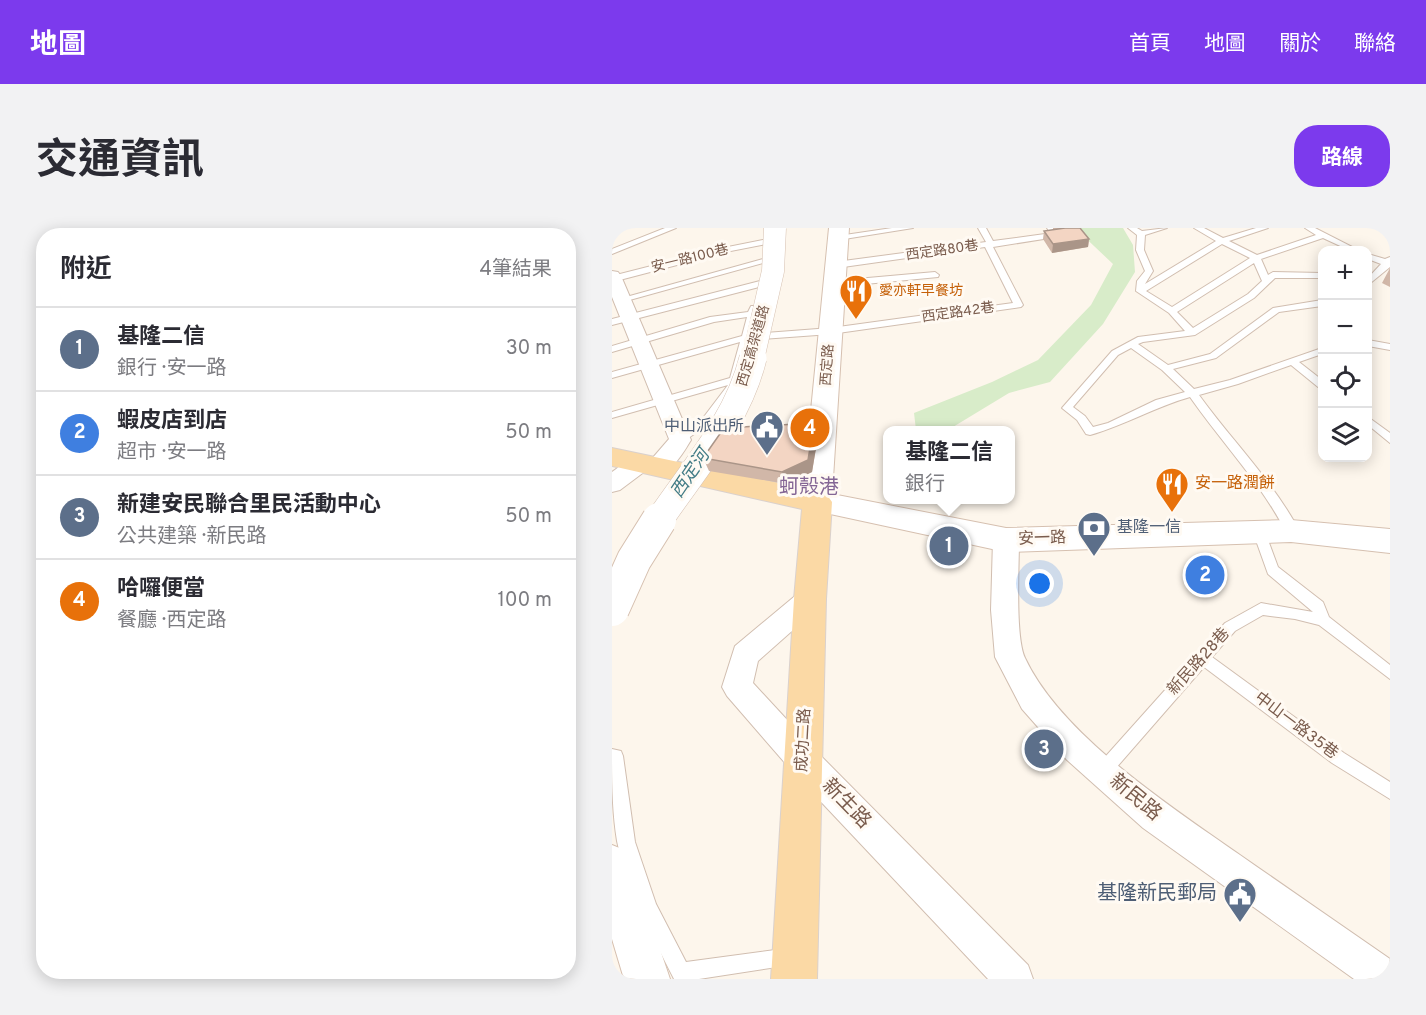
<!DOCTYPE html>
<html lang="zh-TW">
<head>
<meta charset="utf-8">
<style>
	:root { --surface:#fff; --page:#f2f2f3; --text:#2b2b33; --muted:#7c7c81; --line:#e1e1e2; --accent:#7c3aed }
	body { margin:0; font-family:Overpass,"Noto Sans TC",sans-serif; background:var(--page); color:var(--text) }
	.controls { position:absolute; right:18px; top:18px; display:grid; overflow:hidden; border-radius:12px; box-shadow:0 3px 15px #0003 }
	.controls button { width:54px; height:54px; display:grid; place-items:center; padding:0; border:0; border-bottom:2px solid var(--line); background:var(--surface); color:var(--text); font:30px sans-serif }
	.you { position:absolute; left:428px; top:356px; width:21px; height:21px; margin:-15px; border:4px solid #fff; border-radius:50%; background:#1a73e8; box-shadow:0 0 0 9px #1a73e833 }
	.badge { display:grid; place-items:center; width:39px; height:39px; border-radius:50%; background:var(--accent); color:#fff; font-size:20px; font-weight:700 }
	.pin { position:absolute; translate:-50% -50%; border:3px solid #fff; box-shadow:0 2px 6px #0006 }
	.popup { position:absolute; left:271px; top:198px; width:132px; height:78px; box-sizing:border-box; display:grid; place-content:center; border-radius:12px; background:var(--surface); filter:drop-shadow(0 2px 4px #0005); font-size:20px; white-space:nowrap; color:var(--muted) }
	.popup b { font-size:22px; color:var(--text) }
	.popup::after { content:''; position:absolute; left:50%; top:100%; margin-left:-12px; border:12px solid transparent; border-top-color:var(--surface) }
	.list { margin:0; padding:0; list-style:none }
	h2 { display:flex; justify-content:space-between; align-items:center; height:78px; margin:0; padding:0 24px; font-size:26px }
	h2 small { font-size:20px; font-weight:400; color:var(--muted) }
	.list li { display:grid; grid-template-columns:39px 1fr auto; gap:18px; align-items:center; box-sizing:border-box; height:84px; padding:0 24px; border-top:2px solid var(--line) }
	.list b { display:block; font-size:22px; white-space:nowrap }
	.list p { margin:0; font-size:20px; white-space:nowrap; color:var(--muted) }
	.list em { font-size:20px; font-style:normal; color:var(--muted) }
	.icon { flex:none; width:33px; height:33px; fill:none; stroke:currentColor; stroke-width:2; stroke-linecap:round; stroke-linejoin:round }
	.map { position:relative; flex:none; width:778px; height:751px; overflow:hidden; border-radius:24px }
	header { display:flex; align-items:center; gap:36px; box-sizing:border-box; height:84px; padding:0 30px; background:var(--accent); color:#fff }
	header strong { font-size:28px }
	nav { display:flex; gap:33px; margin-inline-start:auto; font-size:21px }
	.intro { display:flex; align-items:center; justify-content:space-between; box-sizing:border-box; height:144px; padding:0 36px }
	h1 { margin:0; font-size:42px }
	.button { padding:15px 27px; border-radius:24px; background:var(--accent); color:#fff; font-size:21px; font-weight:700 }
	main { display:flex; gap:36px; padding:0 36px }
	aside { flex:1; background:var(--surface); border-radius:24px; box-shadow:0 3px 15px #0003 }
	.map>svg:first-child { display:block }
</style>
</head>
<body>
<header>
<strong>地圖</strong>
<nav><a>首頁</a><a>地圖</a><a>關於</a><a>聯絡</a></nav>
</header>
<div class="intro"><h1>交通資訊</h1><a class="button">路線</a></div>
<main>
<aside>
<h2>附近<small>4筆結果</small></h2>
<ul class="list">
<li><span class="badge" style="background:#5c6f8a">1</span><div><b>基隆二信</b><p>銀行 · 安一路</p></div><em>30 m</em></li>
<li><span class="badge" style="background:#3f7fe0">2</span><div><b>蝦皮店到店</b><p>超市 · 安一路</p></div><em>50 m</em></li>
<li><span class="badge" style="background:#5c6f8a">3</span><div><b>新建安民聯合里民活動中心</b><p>公共建築 · 新民路</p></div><em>50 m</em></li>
<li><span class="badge" style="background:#e8710a">4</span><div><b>哈囉便當</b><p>餐廳 · 西定路</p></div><em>100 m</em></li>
</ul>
</aside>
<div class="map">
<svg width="778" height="751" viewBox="0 0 778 751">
	<rect width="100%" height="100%" fill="#fdf6ec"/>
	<path fill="#d8ecc9" d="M463,0H511L521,17L523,44L491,96L438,154L397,165L336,202H304L302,185L380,154L426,132L479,77L501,36Z"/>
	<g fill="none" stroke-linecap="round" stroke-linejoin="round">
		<defs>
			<path id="lane" d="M53,0H64L0,26V21Z
				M280,0H301L226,12L222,10L226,8Z
				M366,0H374L381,13L433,6L437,3L435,0H443L445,4L438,10L381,19L411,77L409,79L219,106L138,112L125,160L99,194L68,216L64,215V209L91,190L116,157L0,190V184L118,150L128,114L0,150V144L130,108L135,89L102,94L0,124V118L98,89L136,84L139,78H145L140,106L219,100L401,75L373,19L224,40L220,37L224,34L374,14Z
				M516,0H525L530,3L555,0L533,7L532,22L541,43L533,56L604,13L582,0H592L611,10L644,0H656L617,13L645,27L704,7L693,0H703L746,22H737L711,10L649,31L656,47L661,44L710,45V50H663L642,70L583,107L531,114L526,116L556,137L598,126L661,80L710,72V78L667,84L604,130L561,141L582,161L618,152L710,120V126L687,134L710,152V160L706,159L679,137L626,156L587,167C618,210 656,248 683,295L685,303L683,306H675C650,256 610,215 578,169C543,179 513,197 478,207L474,206L465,192L450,180L500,123L526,109L573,103L557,85L524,63L525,53L533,43L524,22L525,7ZM610,16L638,30L560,79L534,63ZM642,35L650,53L636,66L581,100L565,84ZM519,120L550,142L573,164L544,172L496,195L481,199L473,188L461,179L506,127Z
				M156,11L160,13L159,15L78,31L65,37L0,54V48L59,33L76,27Z
				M756,26L773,31L778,29V39L756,57V50L769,36L756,31Z
				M151,31L158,33L14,73L7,71Z
				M323,44L327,47L326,49L222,59L218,56L222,53Z
				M148,53L152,56L151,58L0,97V91Z
				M756,112L778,116V122L756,118Z
				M756,189L778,205V215L756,197Z
				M647,299L653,304L666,339L711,374L717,389L778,437V451L707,397L683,391L651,387L623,403L600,429L732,525L778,554V571L720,535L592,439L497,548L491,551L485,548L483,543L485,538L613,395L649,375L701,384L656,346L641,304Z
				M0,521L9,523L11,528L23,614L44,676L74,734L178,720L185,722L187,729L185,736L87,751H62C40,707 15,662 5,613C0,583 0,551 0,521Z"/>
			<path id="street" d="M0,43L6,44L9,48L79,212C70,227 57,250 38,245L36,241L8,262L0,264V244C12,236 21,225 36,230L38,233L57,211L0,69Z
				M394,303L403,305L407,312C407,338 403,409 413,430C449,507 559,579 628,627C678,662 728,696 778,731V751H742L531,600L455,532L410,481L383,429L379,382L381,312L385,305Z
				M198,360L207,363L211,371L207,379L146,433L141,455L202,521L416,737L421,751H376L180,543L115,468L110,459L123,418L189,363Z"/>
			<path id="secondary" d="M217,0H237L220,266L394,300L679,292L778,301V325L679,314L394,324L195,281L190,274Z
				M0,617L15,623L58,751H12L0,711Z"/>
			<path id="primary" d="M0,220L205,263L215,267L220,274L214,371L205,751H159L182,371L190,281L0,238Z"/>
		</defs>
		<use href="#lane" stroke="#d1beb0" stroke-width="2"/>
		<use href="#street" stroke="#d1beb0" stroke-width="2"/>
		<use href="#secondary" stroke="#d6c0b0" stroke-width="2"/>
		<use href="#primary" stroke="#dad1cd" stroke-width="2"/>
		<use href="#lane" fill="#fff" fill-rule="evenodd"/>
		<use href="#street" fill="#fff" fill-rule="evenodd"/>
		<use href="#secondary" fill="#fff" fill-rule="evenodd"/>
		<use href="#primary" fill="#fbd9a5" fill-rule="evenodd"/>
		<defs>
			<path id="secondary-bridge-far2" d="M141,131L161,43L163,0"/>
			<path id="secondary-bridge-far1" d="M46,294C81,242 126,192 141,130"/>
			<path id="secondary-bridge" d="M0,381L22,332L47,292"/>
		</defs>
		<use href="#secondary-bridge-far2" stroke="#d6c0b0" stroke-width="23" stroke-linecap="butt"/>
		<use href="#secondary-bridge-far1" stroke="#d6c0b0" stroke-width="28" stroke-linecap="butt"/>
		<use href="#secondary-bridge" stroke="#d6c0b0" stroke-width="36" stroke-linecap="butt"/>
		<use href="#secondary-bridge-far2" stroke="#fff" stroke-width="22"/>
		<use href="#secondary-bridge-far1" stroke="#fff" stroke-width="27"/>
		<use href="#secondary-bridge" stroke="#fff" stroke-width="34"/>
	</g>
	<path fill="#d1b7a8" d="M441,0H468L477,11L476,19L440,25L431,11L432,3L441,2Z
		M778,40V59L770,55Z
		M206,208L200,244L175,256L97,243L91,230Z"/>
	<path fill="#aa9588" d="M477,11L476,19L440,25L441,16Z
		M202,195L206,208L200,244L175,256L170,244Z"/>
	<path fill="#f3d5c3" stroke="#aa9588" stroke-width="1.5" d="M453,0H468L477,11L441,16L432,3Z
		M202,195L196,232L170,244L91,230L112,200Z"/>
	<defs>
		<symbol id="restaurant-pin" viewBox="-11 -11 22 30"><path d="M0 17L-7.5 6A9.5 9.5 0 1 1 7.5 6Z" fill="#e8710a" stroke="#fffaf3"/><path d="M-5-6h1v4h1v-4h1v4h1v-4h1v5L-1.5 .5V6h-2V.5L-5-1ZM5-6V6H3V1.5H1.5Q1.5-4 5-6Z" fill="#fff"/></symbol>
		<symbol id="civic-pin" viewBox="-11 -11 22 30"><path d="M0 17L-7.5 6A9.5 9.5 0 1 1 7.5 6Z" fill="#5c6f8a" stroke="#fffaf3"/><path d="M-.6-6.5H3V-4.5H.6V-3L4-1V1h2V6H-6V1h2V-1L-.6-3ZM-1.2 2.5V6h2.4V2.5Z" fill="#fff"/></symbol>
		<symbol id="bank-pin" viewBox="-11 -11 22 30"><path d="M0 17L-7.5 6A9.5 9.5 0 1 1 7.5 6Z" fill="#5c6f8a" stroke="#fffaf3"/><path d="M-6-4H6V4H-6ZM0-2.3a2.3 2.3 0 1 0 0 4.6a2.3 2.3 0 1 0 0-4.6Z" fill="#fff"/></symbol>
	</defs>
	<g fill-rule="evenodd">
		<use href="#restaurant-pin" x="225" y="44" width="38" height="52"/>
		<use href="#civic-pin" x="136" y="180" width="38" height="52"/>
		<use href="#restaurant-pin" x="541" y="237" width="38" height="52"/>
		<use href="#bank-pin" x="463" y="281" width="38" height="52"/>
		<use href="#civic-pin" x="609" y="647" width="38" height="52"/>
	</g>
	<g text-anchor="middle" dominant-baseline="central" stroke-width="6" stroke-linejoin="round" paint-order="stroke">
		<g font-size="14" fill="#7a5c4d" stroke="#fffaf3">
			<text transform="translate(330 23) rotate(-8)">西定路80巷</text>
			<text transform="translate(78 31) rotate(-14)">安一路100巷</text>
			<text transform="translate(346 85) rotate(-8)">西定路42巷</text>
			<text transform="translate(142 118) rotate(-74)">西定高架道路</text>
			<text transform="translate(216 137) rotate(-86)">西定路</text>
		</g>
		<g font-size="14" fill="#c56008" stroke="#fffaf3" text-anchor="start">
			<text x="267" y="63">愛亦軒早餐坊</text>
		</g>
		<g font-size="16" fill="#4e5e75" stroke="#fffaf3" text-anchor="end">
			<text x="132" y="199">中山派出所</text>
			<text x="505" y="300" text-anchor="start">基隆一信</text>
		</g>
		<g font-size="16" fill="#c56008" stroke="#fffaf3" text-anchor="start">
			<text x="583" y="256">安一路潤餅</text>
		</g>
		<g font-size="16" fill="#7a5c4d" stroke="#fffaf3">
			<text transform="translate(430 311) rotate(-2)">安一路</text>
			<text transform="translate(587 434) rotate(-48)">新民路28巷</text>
			<text transform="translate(684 498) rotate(37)">中山一路35巷</text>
			<text transform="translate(192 512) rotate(-87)">成功二路</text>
		</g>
		<g font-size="18" font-style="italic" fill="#437c86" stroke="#fffaf3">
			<text transform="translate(79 246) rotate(-56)">西定河</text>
		</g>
		<g font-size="20" fill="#846695" stroke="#fffaf3">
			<text x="197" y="260">蚵殼港</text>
		</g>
		<g font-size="20" fill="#7a5c4d" stroke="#fffaf3">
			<text transform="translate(523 570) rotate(40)">新民路</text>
			<text transform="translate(234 576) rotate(46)">新生路</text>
		</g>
		<g font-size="20" fill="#4e5e75" stroke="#fffaf3" text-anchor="end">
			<text x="605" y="666">基隆新民郵局</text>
		</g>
	</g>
</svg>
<div class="controls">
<button>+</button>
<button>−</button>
<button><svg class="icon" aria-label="locate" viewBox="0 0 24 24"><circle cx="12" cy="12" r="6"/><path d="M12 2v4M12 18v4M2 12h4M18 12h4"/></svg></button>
<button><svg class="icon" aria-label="layers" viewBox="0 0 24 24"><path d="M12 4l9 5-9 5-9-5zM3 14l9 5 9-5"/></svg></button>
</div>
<div class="you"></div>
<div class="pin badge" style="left:337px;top:318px;background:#5c6f8a">1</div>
<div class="popup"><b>基隆二信</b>銀行</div>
<div class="pin badge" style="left:593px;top:347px;background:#3f7fe0">2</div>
<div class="pin badge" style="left:432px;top:521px;background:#5c6f8a">3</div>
<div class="pin badge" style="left:198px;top:200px;background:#e8710a">4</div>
</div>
</main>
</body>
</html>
